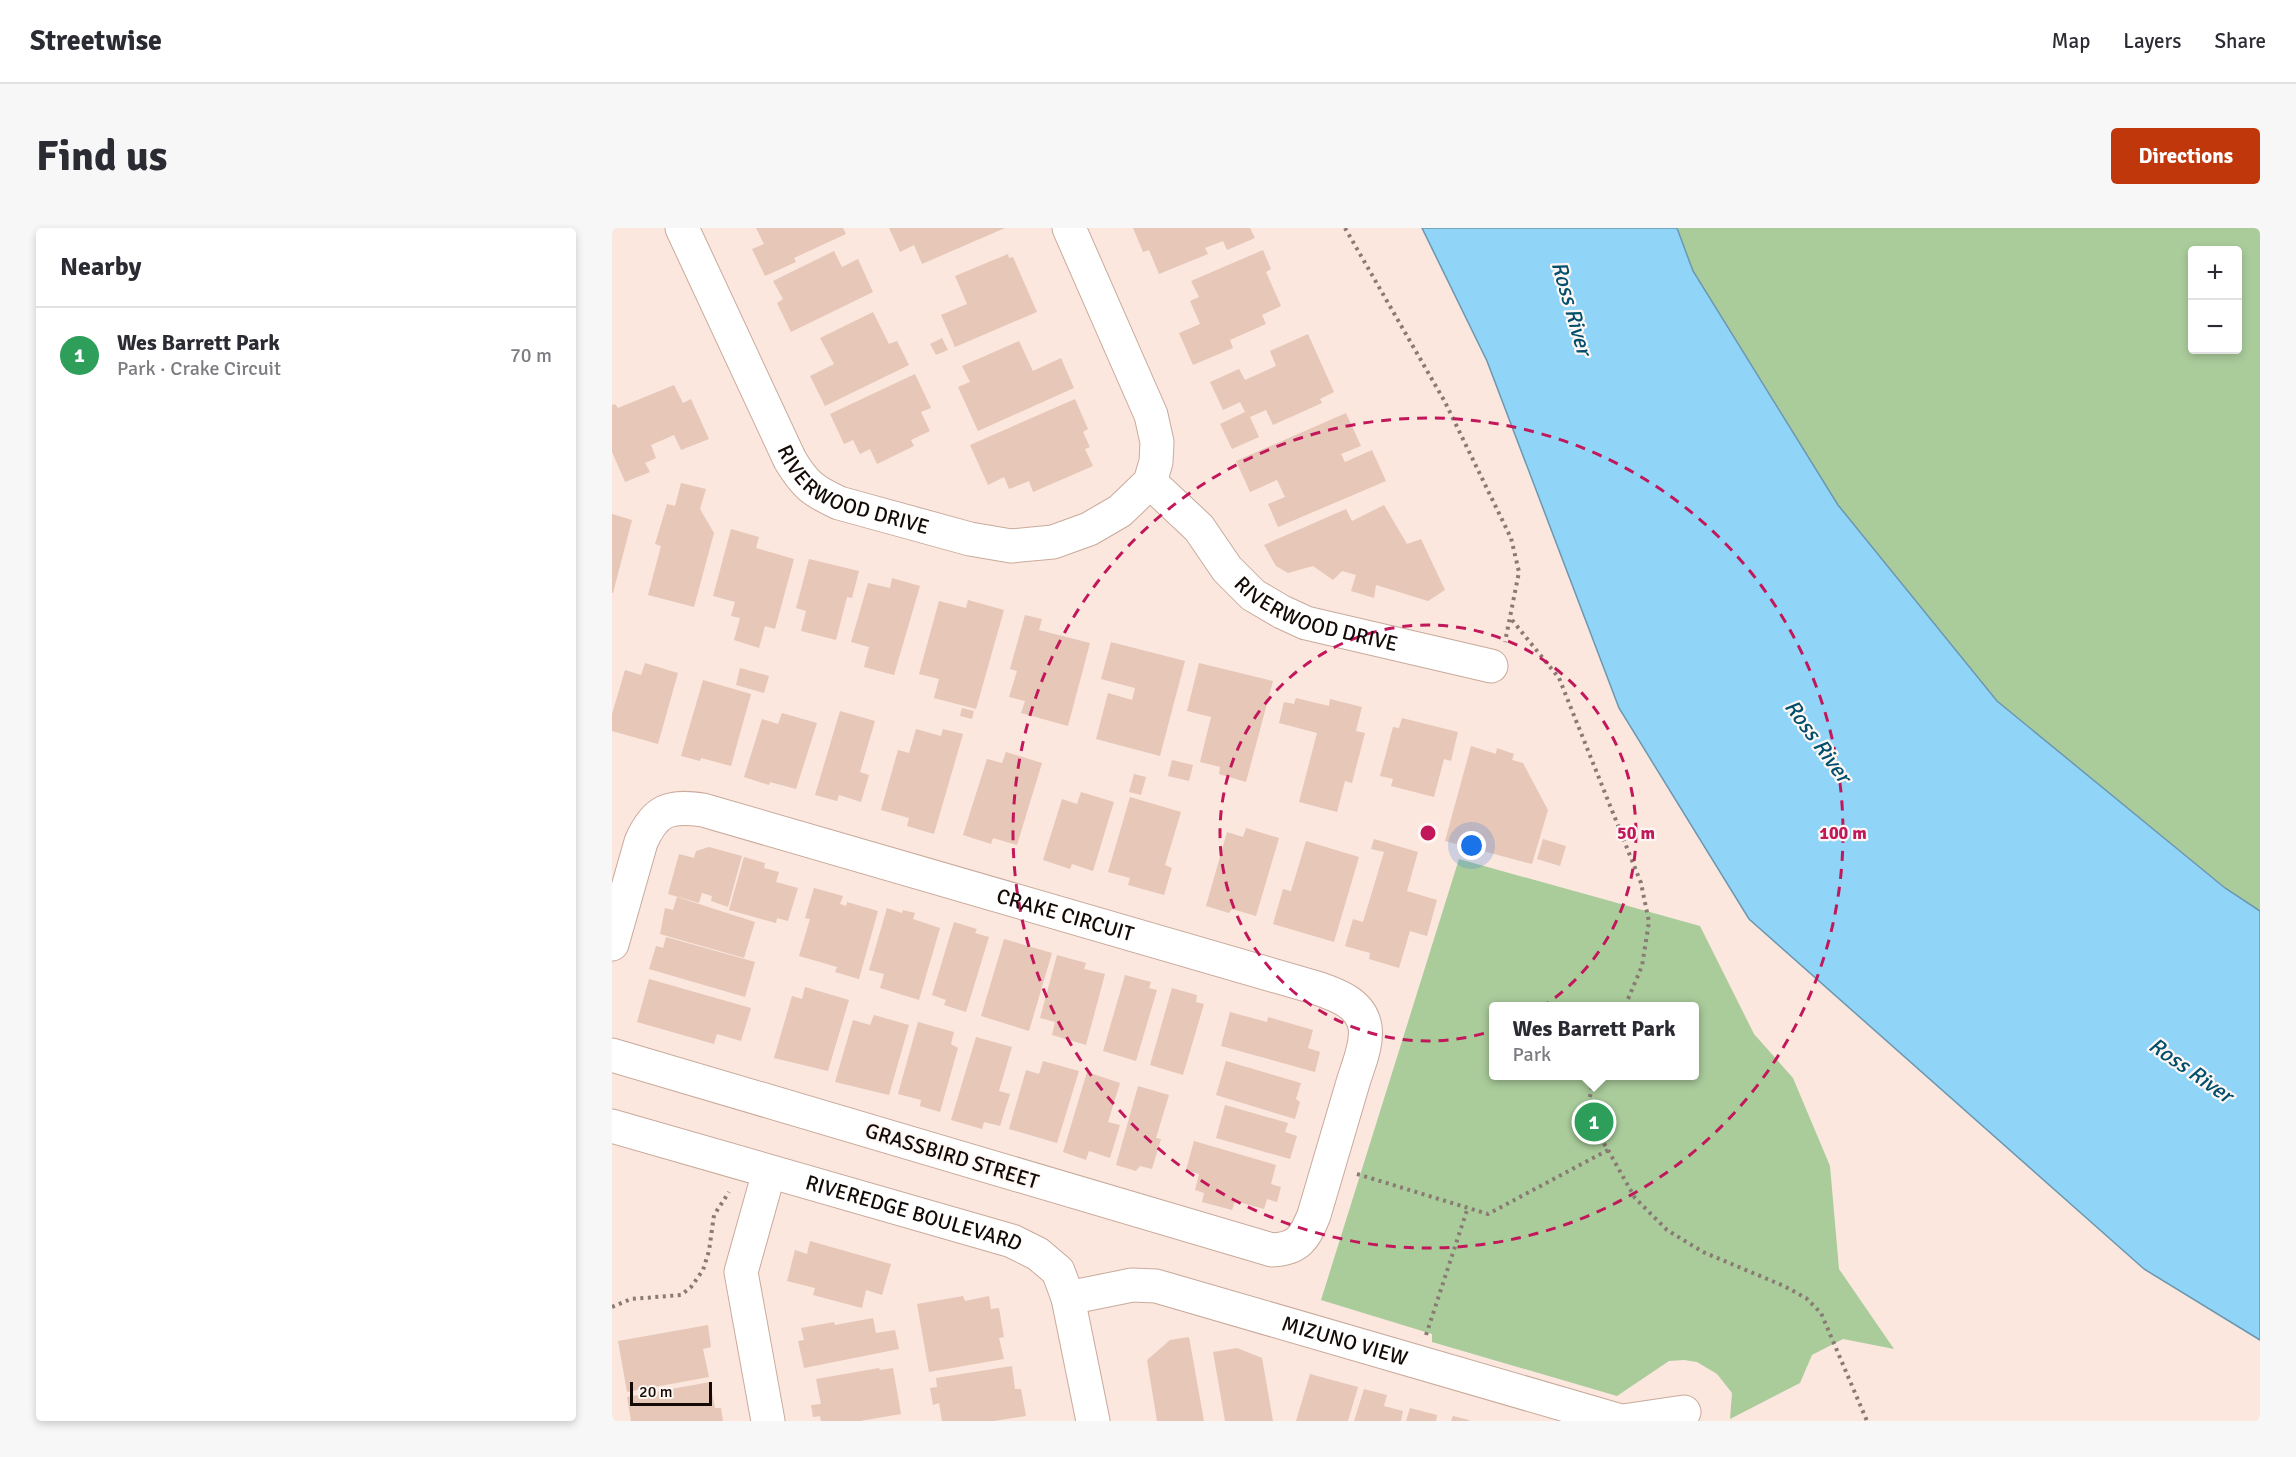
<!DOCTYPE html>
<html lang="en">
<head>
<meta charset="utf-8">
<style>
	:root { --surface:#fff; --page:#f7f7f7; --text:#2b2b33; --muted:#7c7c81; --line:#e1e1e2; --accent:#c0370b }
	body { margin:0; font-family:Signika,sans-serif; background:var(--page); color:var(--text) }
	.controls { position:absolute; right:18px; top:18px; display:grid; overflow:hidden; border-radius:6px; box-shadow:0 3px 9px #0003 }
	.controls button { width:54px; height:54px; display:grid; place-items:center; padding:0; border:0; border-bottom:2px solid var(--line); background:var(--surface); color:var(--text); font:30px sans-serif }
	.scale { position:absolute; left:18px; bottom:15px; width:82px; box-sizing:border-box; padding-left:6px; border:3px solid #140a06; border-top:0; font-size:16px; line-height:21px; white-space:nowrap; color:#140a06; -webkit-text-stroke:4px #fef7f4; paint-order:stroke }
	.you { position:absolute; left:860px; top:618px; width:21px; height:21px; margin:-15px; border:4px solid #fff; border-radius:50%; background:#1a73e8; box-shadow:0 0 0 9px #1a73e833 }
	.badge { display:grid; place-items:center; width:39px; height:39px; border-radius:50%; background:var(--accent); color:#fff; font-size:20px; font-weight:700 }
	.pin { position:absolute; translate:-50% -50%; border:3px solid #fff; box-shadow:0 2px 6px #0006 }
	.popup { position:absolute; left:877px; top:774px; width:210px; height:78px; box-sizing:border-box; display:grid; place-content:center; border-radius:6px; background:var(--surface); filter:drop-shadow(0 2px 4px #0005); font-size:20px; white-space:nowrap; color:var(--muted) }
	.popup b { font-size:22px; color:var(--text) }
	.popup::after { content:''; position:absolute; left:50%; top:100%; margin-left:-12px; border:12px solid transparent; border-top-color:var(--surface) }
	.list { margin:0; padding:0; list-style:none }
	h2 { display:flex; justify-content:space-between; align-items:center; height:78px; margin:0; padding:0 24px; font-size:26px }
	h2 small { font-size:20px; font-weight:400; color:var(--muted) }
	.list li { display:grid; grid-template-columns:39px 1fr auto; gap:18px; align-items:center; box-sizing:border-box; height:96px; padding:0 24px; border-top:2px solid var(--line) }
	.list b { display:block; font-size:22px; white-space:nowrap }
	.list p { margin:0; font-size:20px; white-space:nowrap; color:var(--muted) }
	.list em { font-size:20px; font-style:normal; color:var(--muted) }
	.map { position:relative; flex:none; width:1648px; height:1193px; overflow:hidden; border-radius:6px }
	header { display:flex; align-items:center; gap:36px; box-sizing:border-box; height:84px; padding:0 30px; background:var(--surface); border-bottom:2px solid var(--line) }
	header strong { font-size:28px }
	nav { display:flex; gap:33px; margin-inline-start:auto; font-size:21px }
	.intro { display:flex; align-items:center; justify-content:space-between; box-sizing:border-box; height:144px; padding:0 36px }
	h1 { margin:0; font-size:42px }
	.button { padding:15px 27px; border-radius:6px; background:var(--accent); color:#fff; font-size:21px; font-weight:700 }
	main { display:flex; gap:36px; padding:0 36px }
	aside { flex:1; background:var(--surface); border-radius:6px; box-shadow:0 3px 9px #0003 }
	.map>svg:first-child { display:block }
</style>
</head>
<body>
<header>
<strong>Streetwise</strong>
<nav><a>Map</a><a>Layers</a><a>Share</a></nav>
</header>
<div class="intro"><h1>Find us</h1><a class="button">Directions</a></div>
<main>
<aside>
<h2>Nearby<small></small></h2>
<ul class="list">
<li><span class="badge" style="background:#2e9e5b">1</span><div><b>Wes Barrett Park</b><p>Park · Crake Circuit</p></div><em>70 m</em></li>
</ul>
</aside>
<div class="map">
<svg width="1648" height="1193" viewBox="0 0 1648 1193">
	<rect width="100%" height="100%" fill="#fbe7de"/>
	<path fill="#aacc9b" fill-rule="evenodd" d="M1065,0H1648V683L1613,660L1385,473L1226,277L1081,43ZM1580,22H1626V122H1580Z
		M847,631L1088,698L1142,806L1181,850L1218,938L1227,1041L1282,1121L1231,1111L1200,1127L1188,1155L1118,1191L1120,1165L1105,1146L1085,1134L1072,1132L1057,1133L1005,1168L820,1114V1106L709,1072ZM1082,778V848H882V778Z"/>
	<path fill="#90d4f7" stroke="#6b97af" stroke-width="1.5" d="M810,0H1065L1081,43L1226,277L1385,473L1613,660L1648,683V1112L1532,1041L1137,691L1007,480L875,133Z"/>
	<path fill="#e6c7b8" d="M144,0H231L234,6L182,30L184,34L153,48L140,21L152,16Z
		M277,0H393L310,36L302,17L288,24Z
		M521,0H638L643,10L615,22L611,13L593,20L596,26L547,46L537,22L531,24Z
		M651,22L659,41L654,44L669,78L650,87L654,96L618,112L621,120L581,137L567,105L588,96L578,73L587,69L579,53Z
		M222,23L230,39L246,31L261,64L179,104L165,75L171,71L161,53Z
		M396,26L397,30L401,29L425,84L343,119L329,87L355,76L343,48Z
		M261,84L277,116L285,113L297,137L213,178L198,148L222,136L208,110Z
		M696,106L722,164L708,171L710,175L661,197L654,182L638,189L647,209L620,221L608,196L633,184L628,174L611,182L598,154L627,141L633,152L664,138L658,123Z
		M330,110L336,122L324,127L318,116Z
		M407,113L421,143L449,130L462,160L366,203L346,159L358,154L350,138Z
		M303,146L319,180L309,184L318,203L299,212L302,218L265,236L258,221L248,226L241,212L232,216L218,186Z
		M62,157L71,175L79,171L97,211L69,222L62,207L39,217L44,230L33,235L38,244L13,254L0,224V177L3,176L6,180Z
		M463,171L476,201L471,204L478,219L473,221L481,238L421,264L417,253L397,261L392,249L376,257L358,217Z
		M734,185L749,218L729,226L733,234L760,222L774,253L666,299L656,276L673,269L665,252L638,264L624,233Z
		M69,255L94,261L88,281L102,305L82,379L36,367L49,318L43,316L55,276L63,278Z
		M772,277L795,316L809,311L833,362L816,373L764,357L762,370L739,363L744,347L730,343L721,352L701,338L676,345L664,338L652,317L734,281L740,293Z
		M0,286L20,292L1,365H0Z
		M119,301L147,309L144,320L182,331L163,401L153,398L147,420L122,412L128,390L119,388L123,374L101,368Z
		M197,331L247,343L240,370L235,369L224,412L189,403L194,383L184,380Z
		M280,350L308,358L282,447L252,439L257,419L239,414L256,355L278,360Z
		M356,372L392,382L364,481L322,470L327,451L307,446L327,373L354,380Z
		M413,387L430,391L427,402L478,415L456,498L409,485L413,473L397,469L405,443L398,441Z
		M499,414L573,433L548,528L484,511L496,465L520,472L523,460L489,451Z
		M33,435L66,445L46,516L0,503V486L13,442L29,447Z
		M587,435L661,453L634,554L607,546L608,539L588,534L599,489L575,483Z
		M128,440L157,448L152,465L124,457Z
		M91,452L139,466L119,538L89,530L88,533L69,528Z
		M684,470L717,478L718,471L750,479L744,503L753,505L740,555L733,553L725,584L687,574L705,505L667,495L672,474L682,476Z
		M350,480L362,483L360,491L348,488Z
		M228,483L263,493L248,544L257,547L249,574L227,567L225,573L203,567Z
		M170,485L205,495L184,561L158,554L157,557L132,549L150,491L166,496Z
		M790,490L846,504L839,533L832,531L822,569L779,558L781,551L768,548L781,499L787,500Z
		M304,501L329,508L331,501L351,506L322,606L295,598L297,590L269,582L286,522L297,525Z
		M859,518L884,526L885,520L902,526L900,532L911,535L936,582L920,636L833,613Z
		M394,524L430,535L405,617L381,610L379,616L351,607L375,531L390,535Z
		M560,532L581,537L577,553L556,548Z
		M522,546L534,549L529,567L517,564Z
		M469,564L502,574L481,643L460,636L458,641L431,632L450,571L465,576Z
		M518,569L569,584L553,637L560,640L552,667L516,657L518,650L496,644Z
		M634,600L667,610L644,688L620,681L617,685L594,678L615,604L631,609Z
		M762,611L806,624L795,663L825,672L815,708L798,703L787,740L757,731L758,725L733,718L741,691L751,694L772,624L759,621Z
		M931,611L954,618L948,638L925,631Z
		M694,613L747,629L722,714L661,696L671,661L679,663Z
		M97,619L130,628L116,679L99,673L100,668L90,665L87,675L56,666L67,626L82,630L84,623Z
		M132,629L153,635L152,640L167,644L164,654L186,660L176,693L165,690L164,695L117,682Z
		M202,660L231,668L228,676L234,678L235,674L266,683L247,751L223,744L225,739L187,728L198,691L193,690Z
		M65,669L143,694L132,730L48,706L53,680L61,682Z
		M275,680L290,685L291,682L303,685L301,691L328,700L307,772L268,760L272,746L257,742Z
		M342,694L365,701L363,705L377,709L354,784L332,777L334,772L320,767Z
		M54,709L143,734L133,769L37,741L44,718L51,720Z
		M392,711L440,725L417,803L369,788Z
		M445,727L474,735L472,741L493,746L474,817L440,807L443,794L428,790Z
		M513,747L539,754L537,760L545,762L524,833L491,823Z
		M37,751L139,780L129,813L105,806L102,816L25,794Z
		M193,759L237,772L216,843L162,830L180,768L190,771Z
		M560,760L585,767L584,774L592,776L571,847L538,837Z
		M618,784L655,794L656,789L701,802L696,820L708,824L703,844L609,818Z
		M262,787L297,797L277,867L223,854L241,792L258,797Z
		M306,794L342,804L339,816L346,820L328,884L308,878L309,872L286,866Z
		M364,809L400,819L387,863L398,866L388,898L372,894L370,901L339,892Z
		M431,833L467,843L445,915L397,901L414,842L427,846Z
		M614,833L689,855L684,871L688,874L683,891L604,867Z
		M475,844L508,855L496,894L508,897L498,930L477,923L474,932L451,924Z
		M526,858L557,867L544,910L549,911L540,941L528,938L524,943L504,937Z
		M613,877L676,895L673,904L685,908L678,931L604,910Z
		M582,913L664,937L659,956L669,959L665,974L655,971L652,981L623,973L620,982L590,974L592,965L583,962L587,946L574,942Z
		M198,1013L279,1036L270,1067L254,1062L250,1080L201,1067L203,1060L175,1053L183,1022L195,1026Z
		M351,1068L353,1073L377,1068L379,1081L387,1080L392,1109L387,1110L392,1131L317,1144L305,1076Z
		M261,1090L264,1105L283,1102L287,1121L192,1140L186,1113L192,1112L189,1100L222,1094L223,1097Z
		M96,1097L99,1119L91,1121L97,1149L15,1164L6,1113Z
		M577,1109L592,1193H545L535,1132L558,1112Z
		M625,1120L650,1130L661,1193H613L601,1124Z
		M400,1138L403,1161H409L414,1188L382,1193H330L327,1175L321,1177L318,1160L325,1159L324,1150Z
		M267,1140L268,1142L281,1140L289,1186L248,1193H209L208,1188L201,1189L199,1177L209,1176L204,1151Z
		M698,1146L746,1159L736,1193H684Z
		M98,1154L103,1180H109L111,1193H19L15,1169Z
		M752,1161L775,1167L772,1178L791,1183L789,1193H742Z
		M798,1180L825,1187L824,1193H794Z
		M841,1188L857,1192V1193H839Z"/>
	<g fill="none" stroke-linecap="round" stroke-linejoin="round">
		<defs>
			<g id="minor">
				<path id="s1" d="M70,0L178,232C193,257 201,263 227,275L358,311L399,318L441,314L477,301L508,283L538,254L544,234L545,214L539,187L457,0"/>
				<path id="s2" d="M538,254L587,300L615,341L641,367L670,384L694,395L879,438"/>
				<path id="s3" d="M0,716L29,614C43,582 57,577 91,582L705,760C725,767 749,775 753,799C756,817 745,840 740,858C727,901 715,944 702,987C693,1010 686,1021 660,1022L0,827"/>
				<path id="s4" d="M456,1070L520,1057L544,1058L1009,1193"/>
				<path d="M156,1193L129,1044L157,944"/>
				<path d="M1011,1193L1072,1184"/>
			</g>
			<g id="tertiary">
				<path id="s5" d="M0,898L400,1013L426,1026L446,1043L456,1070L481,1193"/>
			</g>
		</defs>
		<use href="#minor" stroke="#c9aa9b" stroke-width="35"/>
		<use href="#tertiary" stroke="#c9aa9b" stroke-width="35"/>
		<path stroke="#897a74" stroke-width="4" stroke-dasharray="3 4.5" stroke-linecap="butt" d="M733,0L833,174L899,310L907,344L893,414
			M900,392L947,450L1029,655L1037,694L1030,738L1013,778
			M996,922L1023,970L1055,1002L1091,1024L1172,1058L1194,1070L1209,1085L1255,1193
			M745,946L876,986L996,922C980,897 971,876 984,848
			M0,1079L19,1071L69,1067L79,1059L91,1042L97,1023L102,987L117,964
			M814,1107L856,979"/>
		<use href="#minor" stroke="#fff" stroke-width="33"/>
		<use href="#tertiary" stroke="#fff" stroke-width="33"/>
	</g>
	<g fill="none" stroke="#c2185b" stroke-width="3" stroke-dasharray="10 8">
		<circle cx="816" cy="605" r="208"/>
		<circle cx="816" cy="605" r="415"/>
	</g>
	<g text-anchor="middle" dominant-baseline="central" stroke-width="4.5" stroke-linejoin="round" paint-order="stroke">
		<g font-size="21" fill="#140a06" stroke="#fef7f4">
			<text stroke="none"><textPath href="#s1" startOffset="328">RIVERWOOD DRIVE</textPath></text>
			<text stroke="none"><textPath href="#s2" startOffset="220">RIVERWOOD DRIVE</textPath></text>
			<text stroke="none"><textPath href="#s3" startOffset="561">CRAKE CIRCUIT</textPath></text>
			<text transform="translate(340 928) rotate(17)">GRASSBIRD STREET</text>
			<text stroke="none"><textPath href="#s5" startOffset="314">RIVEREDGE BOULEVARD</textPath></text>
			<text stroke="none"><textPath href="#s4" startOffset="286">MIZUNO VIEW</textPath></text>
		</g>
		<g font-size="22" font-style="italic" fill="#014f6c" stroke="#fef7f4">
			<text transform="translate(960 80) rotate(74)">Ross River</text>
			<text transform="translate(1206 513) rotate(54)">Ross River</text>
			<text transform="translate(1579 842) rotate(35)">Ross River</text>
		</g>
	</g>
	<circle cx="816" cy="605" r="9" fill="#c2185b" stroke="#fef7f4" stroke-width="3"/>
	<g font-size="18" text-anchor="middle" font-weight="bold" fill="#c2185b" stroke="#fef7f4" stroke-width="4.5" stroke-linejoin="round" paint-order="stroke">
		<text x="1024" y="611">50 m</text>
		<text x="1231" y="611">100 m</text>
	</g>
</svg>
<div class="controls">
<button>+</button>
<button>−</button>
</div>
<div class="scale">20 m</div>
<div class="you"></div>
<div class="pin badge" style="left:982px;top:894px;background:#2e9e5b">1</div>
<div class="popup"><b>Wes Barrett Park</b>Park</div>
</div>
</main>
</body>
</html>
